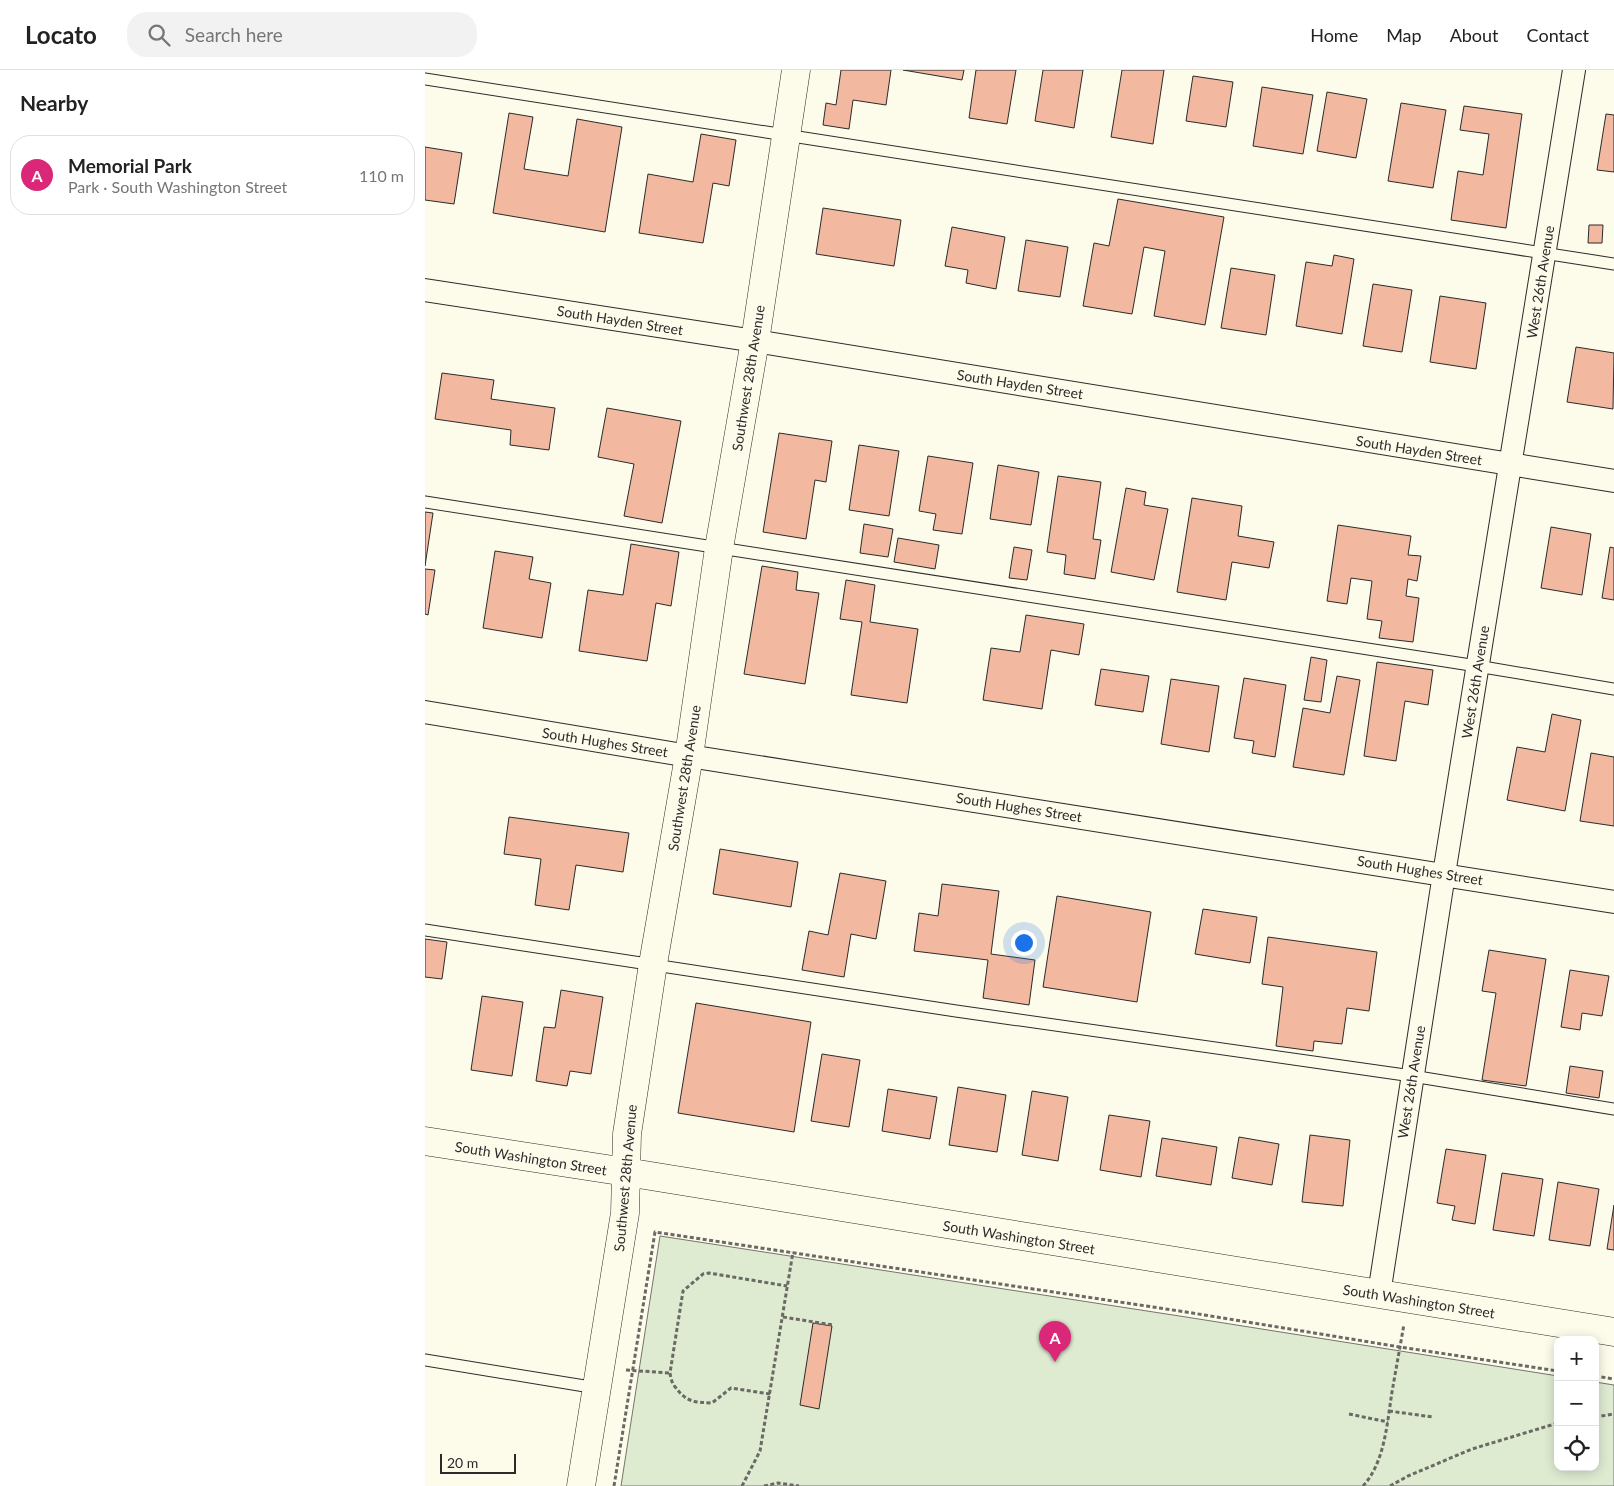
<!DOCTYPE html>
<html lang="en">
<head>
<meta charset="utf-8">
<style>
	:root { --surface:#fff; --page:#f2f2f2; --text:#222; --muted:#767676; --line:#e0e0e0; --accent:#db2777 }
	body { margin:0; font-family:Lato,sans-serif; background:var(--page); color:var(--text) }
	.controls { position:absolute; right:15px; bottom:15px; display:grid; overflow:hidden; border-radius:10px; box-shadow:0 2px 12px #0003 }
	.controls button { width:45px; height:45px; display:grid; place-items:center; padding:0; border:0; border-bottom:1px solid var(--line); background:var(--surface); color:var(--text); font:25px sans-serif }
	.scale { position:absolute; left:15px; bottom:12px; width:76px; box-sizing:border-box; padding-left:5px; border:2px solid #2b2b2b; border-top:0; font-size:14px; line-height:18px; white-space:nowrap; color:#2b2b2b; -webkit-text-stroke:4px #fdfbea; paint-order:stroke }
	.you { position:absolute; left:598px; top:872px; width:18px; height:18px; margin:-12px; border:4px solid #fff; border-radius:50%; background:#1a73e8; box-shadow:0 0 0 8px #1a73e833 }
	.badge { display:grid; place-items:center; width:32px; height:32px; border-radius:50%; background:var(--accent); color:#fff; font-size:16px; font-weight:700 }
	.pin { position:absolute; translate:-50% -41px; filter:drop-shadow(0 1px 2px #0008) }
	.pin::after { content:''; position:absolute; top:26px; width:18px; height:15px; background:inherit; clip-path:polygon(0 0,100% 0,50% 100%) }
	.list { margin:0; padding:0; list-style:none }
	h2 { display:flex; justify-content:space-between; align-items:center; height:65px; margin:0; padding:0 20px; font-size:21px }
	h2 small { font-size:16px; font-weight:400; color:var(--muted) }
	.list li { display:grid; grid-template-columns:32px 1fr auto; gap:15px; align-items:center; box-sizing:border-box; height:80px; margin:0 10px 10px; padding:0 10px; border:1px solid var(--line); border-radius:20px }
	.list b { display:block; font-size:19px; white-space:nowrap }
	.list p { margin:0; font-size:16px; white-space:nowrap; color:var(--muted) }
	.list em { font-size:16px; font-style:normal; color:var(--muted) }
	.icon { flex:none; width:28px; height:28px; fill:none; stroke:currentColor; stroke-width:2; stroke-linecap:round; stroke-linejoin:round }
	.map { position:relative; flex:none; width:1189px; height:1416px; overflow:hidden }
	header { display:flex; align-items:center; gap:30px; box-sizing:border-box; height:70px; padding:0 25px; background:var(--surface); border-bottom:1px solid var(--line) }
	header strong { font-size:24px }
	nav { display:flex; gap:28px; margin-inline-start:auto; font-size:18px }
	.search { width:350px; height:45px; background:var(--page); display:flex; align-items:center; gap:12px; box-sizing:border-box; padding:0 18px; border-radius:20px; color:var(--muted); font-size:19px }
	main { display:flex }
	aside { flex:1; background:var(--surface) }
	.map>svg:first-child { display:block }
</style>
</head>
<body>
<header>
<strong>Locato</strong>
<div class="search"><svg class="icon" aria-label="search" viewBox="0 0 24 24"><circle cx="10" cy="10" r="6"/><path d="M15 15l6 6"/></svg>Search here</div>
<nav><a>Home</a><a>Map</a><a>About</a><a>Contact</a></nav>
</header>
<main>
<aside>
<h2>Nearby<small></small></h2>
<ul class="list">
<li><span class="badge">A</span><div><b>Memorial Park</b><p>Park · South Washington Street</p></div><em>110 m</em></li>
</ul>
</aside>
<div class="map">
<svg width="1189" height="1416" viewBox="0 0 1189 1416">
	<rect width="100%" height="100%" fill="#fdfbea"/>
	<path fill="#deebd1" stroke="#74746e" d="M235,1166L761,1247L1133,1306V1397H1170V1312L1189,1315V1416H196Z"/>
	<path fill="#f2b8a0" stroke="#2b2b2b" d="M416,0H466L461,35L428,30L424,59L398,55L401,33L411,35Z
		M478,0H539L537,10Z
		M551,0H591L582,54L544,48Z
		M618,0H658L649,58L610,51Z
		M697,0H739L728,74L686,67Z
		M768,6L808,12L801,57L761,51Z
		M837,17L888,25L878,84L828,76Z
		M902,22L942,29L931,88L892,81Z
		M976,33L1021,40L1008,118L963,111Z
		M1039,36L1097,44L1081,158L1026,150L1033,101L1058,105L1064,64L1035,60Z
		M84,43L108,47L99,99L143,106L152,49L197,57L180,162L68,143Z
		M1181,44L1189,45V102L1172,100Z
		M276,64L311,70L304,116L288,113L278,173L214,163L223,104L268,112Z
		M0,77L37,83L29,134L0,130Z
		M693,129L799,147L780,255L729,246L740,181L719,177L707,244L658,236L669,173L684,176Z
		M398,138L476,150L469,196L391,184Z
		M1164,155H1178L1177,173H1163Z
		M527,157L580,167L571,219L541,213L543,200L520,196Z
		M601,170L643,177L635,227L593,221Z
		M909,185L929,189L917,264L871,256L881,192L907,196Z
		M806,198L850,205L841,265L796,258Z
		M948,214L987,220L977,282L938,276Z
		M1015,226L1061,233L1051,299L1005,292Z
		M1151,277L1189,283L1188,339L1142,332Z
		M17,303L69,310L66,329L130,338L124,380L85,375L86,360L10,349Z
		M182,338L256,351L237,453L199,446L209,394L173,387Z
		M354,363L407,371L401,412L390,410L381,469L338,462Z
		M434,375L474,381L464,446L424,440Z
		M503,386L548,393L537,464L508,460L511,444L494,441Z
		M573,395L614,402L606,455L565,449Z
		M633,406L676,412L668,469L676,470L670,509L639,504L641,485L622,482Z
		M701,418L721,422L719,435L743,439L729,510L686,502Z
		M767,428L817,436L813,466L849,472L844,498L807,492L801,530L752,522Z
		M0,442L8,443L0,496Z
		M439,454L468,459L463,487L435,483Z
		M913,455L986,466L983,485L996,486L992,511L983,509L981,526L994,528L988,572L954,568L957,551L942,549L947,511L926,508L922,534L902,531Z
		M1126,457L1166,464L1157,525L1116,518Z
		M473,468L514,475L510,499L469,492Z
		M206,474L254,482L246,536L231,533L222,591L154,581L163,520L198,525Z
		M589,477L607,480L602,510L584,508Z
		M1185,477L1189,478V530L1177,528Z
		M70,481L108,487L104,509L126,513L117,568L58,558Z
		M337,496L373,502L371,520L394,523L380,614L319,604Z
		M0,499L10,500L3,545L0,544Z
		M421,510L450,515L445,552L493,559L482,633L426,625L437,552L415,549Z
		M601,545L659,554L654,585L626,580L617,639L558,630L566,578L595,582Z
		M886,587L902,590L896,632L879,630Z
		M952,592L1008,600L1003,635L980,631L971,691L939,686Z
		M676,599L724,606L718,642L670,635Z
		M912,606L935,610L919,705L868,697L878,638L905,643Z
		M819,608L861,615L850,687L827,683L829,671L809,668Z
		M746,609L794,616L784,682L736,674Z
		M1127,644L1156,650L1140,741L1082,730L1092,677L1120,682Z
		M1166,683L1189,687V756L1155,751Z
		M84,747L204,763L198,802L151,795L144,840L110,835L116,789L79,784Z
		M295,779L373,792L366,837L288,824Z
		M415,803L461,811L451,869L426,864L419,907L377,900L384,861L403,865Z
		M517,814L574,821L566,884L610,890L604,935L558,928L563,890L489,881L494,843L513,846Z
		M632,826L726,842L712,932L618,917Z
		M778,839L832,847L825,893L770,884Z
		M843,867L952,882L944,941L922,938L917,974L889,971L888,981L851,976L858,917L837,914Z
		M0,869L22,872L17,909L0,907Z
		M1064,880L1121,889L1101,1016L1057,1010L1071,923L1057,921Z
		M1145,900L1184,906L1177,946L1157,943L1155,960L1136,957Z
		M136,920L178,927L166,1004L145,1001L142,1016L111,1011L119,957L130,958Z
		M57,926L98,932L87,1006L46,1000Z
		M271,933L386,952L369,1062L253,1043Z
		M397,984L435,990L424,1057L386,1051Z
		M1145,996L1178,1001L1174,1028L1141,1023Z
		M533,1017L581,1025L572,1082L524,1075Z
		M463,1019L512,1027L505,1069L457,1061Z
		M607,1021L643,1027L633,1091L597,1085Z
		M684,1045L725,1051L716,1107L675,1100Z
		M885,1065L925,1070L918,1136L877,1132Z
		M814,1067L854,1074L847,1115L807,1108Z
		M737,1068L792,1077L786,1115L731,1106Z
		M1021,1079L1061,1085L1050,1154L1027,1150L1030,1136L1012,1133Z
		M1077,1103L1118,1109L1109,1166L1068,1160Z
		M1133,1112L1174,1119L1165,1176L1124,1170Z
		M1189,1135V1180L1182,1179Z
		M388,1253L407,1256L394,1339L375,1335Z"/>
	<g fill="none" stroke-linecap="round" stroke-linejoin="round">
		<defs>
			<path id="service" d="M0,9L1189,194
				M0,432L1052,596L1189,619
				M0,860L531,941L987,1006L1189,1039
				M0,1290L172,1318"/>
			<path id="minor" d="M0,220L330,271L1189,411
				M0,642L264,686L1189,832
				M954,1224L1019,804L1149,0"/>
			<path id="secondary" d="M0,1071L201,1102L1189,1262
				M156,1416L200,1143L202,1064L228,894L264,686L294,478L330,271L371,0"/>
		</defs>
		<use href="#service" stroke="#2b2b2b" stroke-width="13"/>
		<use href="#minor" stroke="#2b2b2b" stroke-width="24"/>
		<use href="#secondary" stroke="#2b2b2b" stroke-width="29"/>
		<path stroke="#6a6964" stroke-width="3" stroke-dasharray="4 2.5" stroke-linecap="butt" d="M358,1247L408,1255
			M201,1300L245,1303
			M1170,1306L1189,1309
			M345,1324L306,1318L287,1333C271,1332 262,1333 251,1318C247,1313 246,1310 245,1303L258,1221L278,1204L284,1203L362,1216
			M964,1341L1008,1347
			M924,1344L963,1352
			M1170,1347L1189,1344
			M189,1416L230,1162L761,1242L975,1277L1133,1301
			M317,1416L335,1381L368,1182
			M339,1416L353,1413L374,1416
			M938,1416C960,1392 962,1353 967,1322C971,1299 975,1277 979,1254
			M965,1416L983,1406L1047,1379L1133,1353"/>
		<use href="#service" stroke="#fdfbea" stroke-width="11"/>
		<use href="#minor" stroke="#fdfbea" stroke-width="22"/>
		<use href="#secondary" stroke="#fdfbea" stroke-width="28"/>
	</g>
	<g text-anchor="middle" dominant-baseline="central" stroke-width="4" stroke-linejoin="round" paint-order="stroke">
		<g font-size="14" fill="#2b2b2b" stroke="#fdfbea">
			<text transform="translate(1115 212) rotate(-81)">West 26th Avenue</text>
			<text transform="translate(195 250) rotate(9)">South Hayden Street</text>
			<text transform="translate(323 308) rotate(-81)">Southwest 28th Avenue</text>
			<text transform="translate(595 314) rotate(9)">South Hayden Street</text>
			<text transform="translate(994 380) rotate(9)">South Hayden Street</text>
			<text transform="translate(1050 612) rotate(-81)">West 26th Avenue</text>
			<text transform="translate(180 672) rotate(9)">South Hughes Street</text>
			<text transform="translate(259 708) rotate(-81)">Southwest 28th Avenue</text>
			<text transform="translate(594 737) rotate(9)">South Hughes Street</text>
			<text transform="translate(995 800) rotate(9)">South Hughes Street</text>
			<text transform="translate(986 1012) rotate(-81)">West 26th Avenue</text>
			<text transform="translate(106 1088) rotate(9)">South Washington Street</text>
			<text transform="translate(200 1108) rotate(-85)">Southwest 28th Avenue</text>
			<text transform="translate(594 1167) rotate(9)">South Washington Street</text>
			<text transform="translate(994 1231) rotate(9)">South Washington Street</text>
		</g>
	</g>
</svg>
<div class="controls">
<button>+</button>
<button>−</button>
<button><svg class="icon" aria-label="locate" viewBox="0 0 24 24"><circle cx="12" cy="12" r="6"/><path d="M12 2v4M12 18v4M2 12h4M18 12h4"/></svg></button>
</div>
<div class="scale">20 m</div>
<div class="you"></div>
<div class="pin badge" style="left:630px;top:1292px">A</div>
</div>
</main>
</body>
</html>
